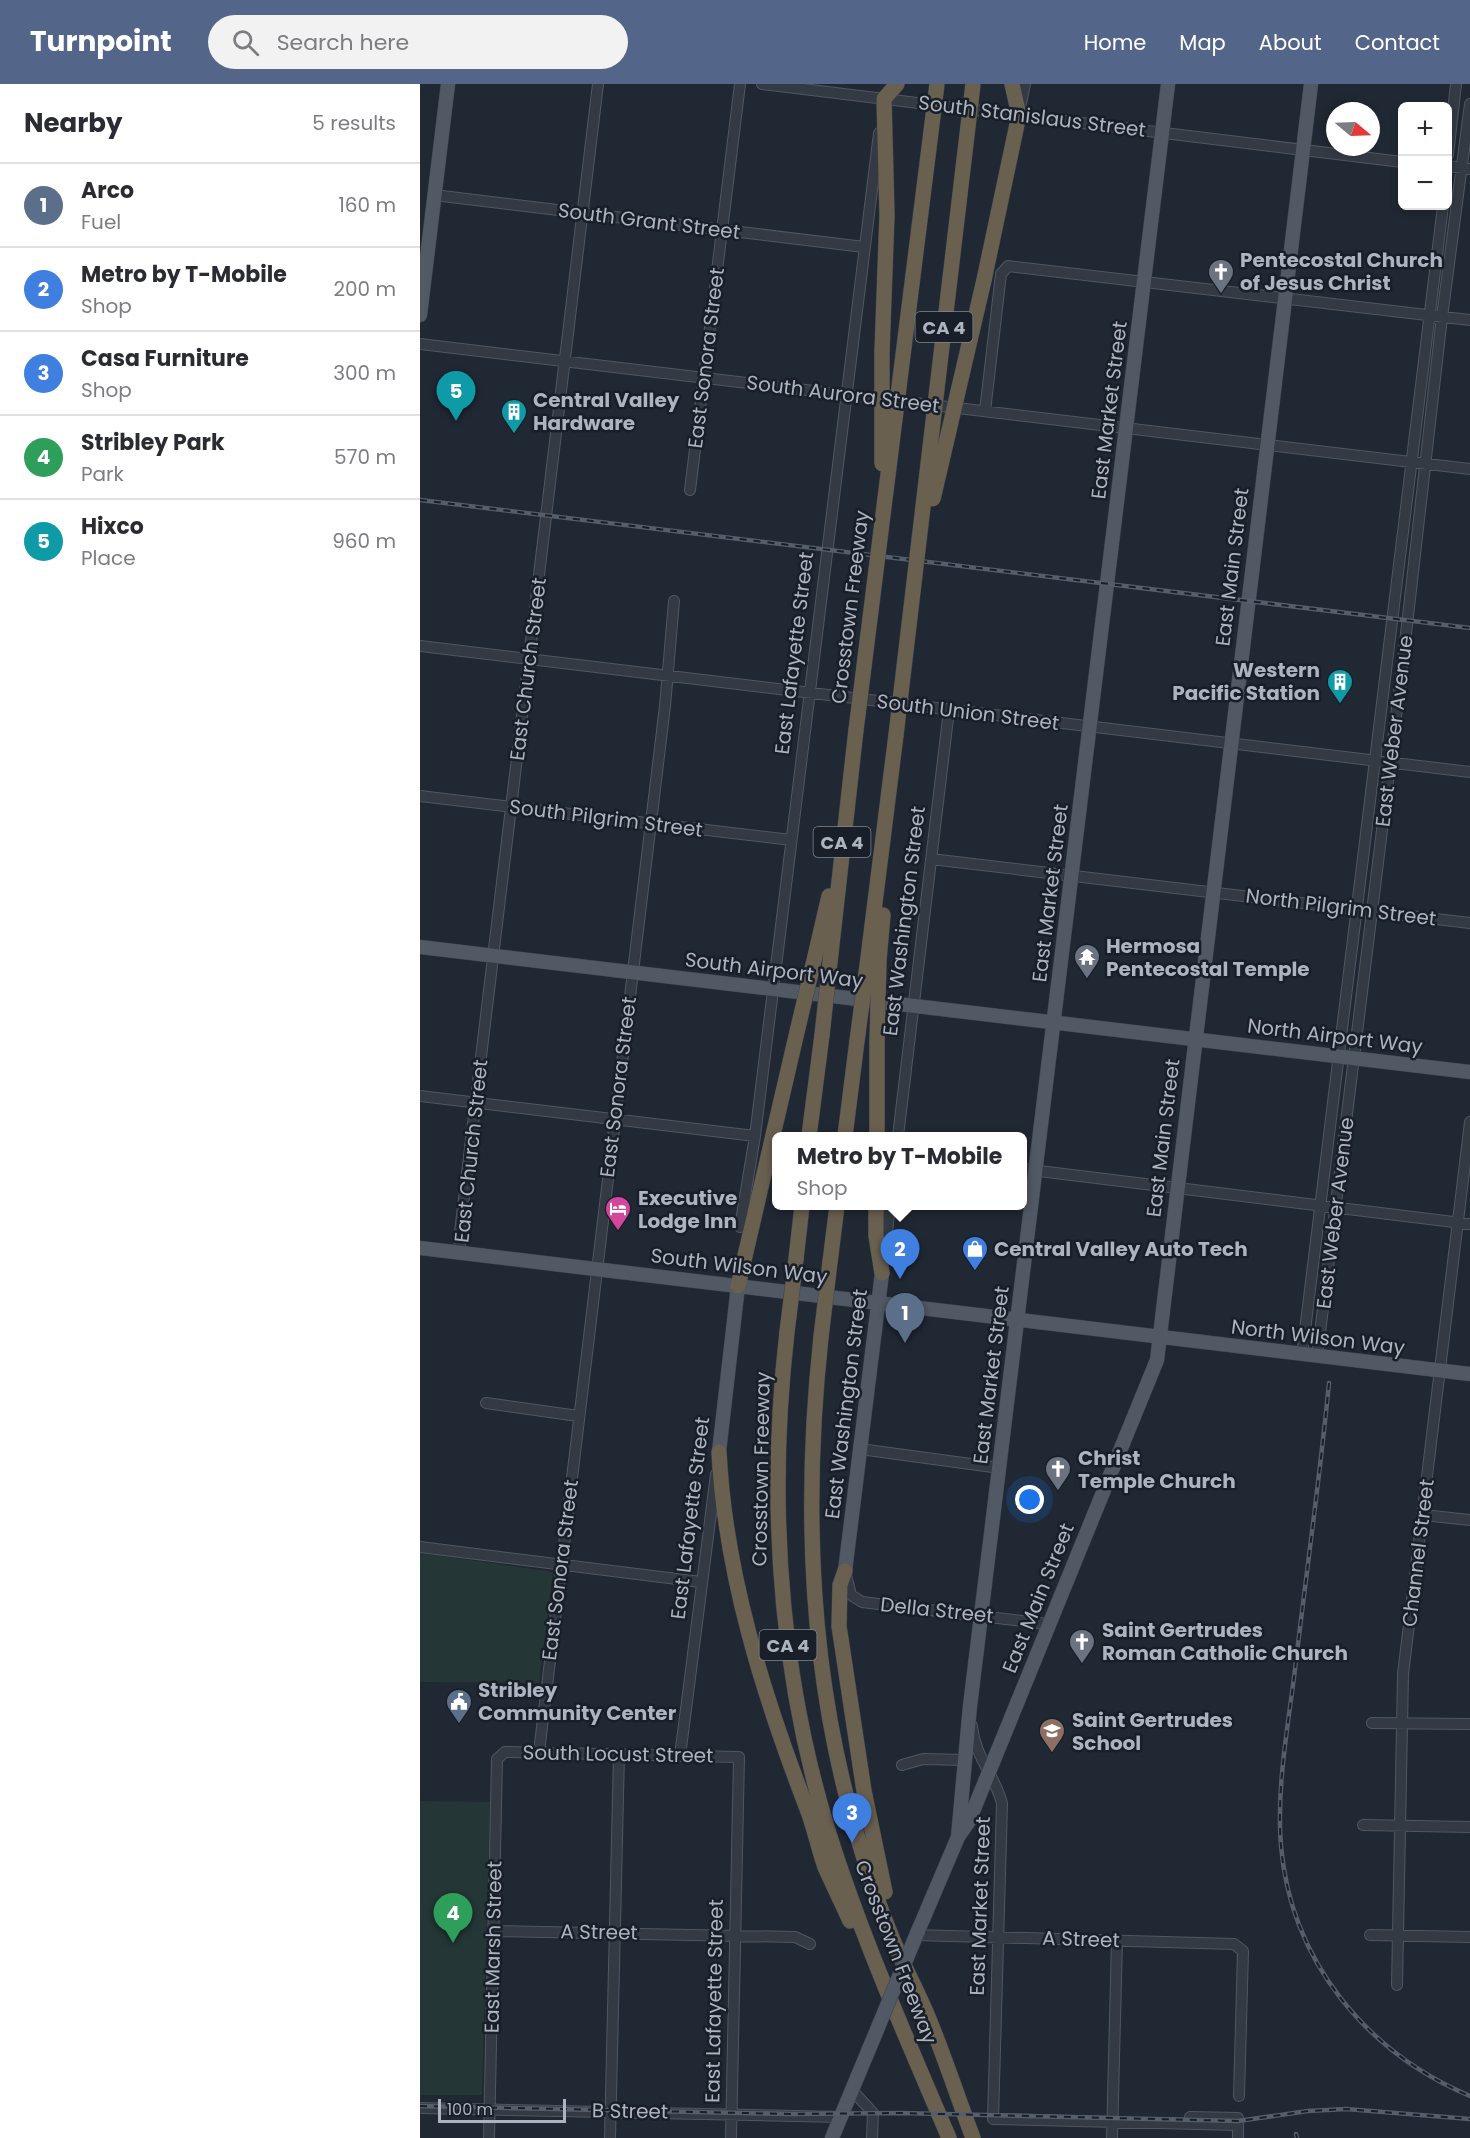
<!DOCTYPE html>
<html lang="en">
<head>
<meta charset="utf-8">
<style>
	:root { --surface:#fff; --page:#f2f2f3; --text:#2b2b33; --muted:#7c7c81; --line:#e1e1e2; --accent:#536588 }
	body { margin:0; font-family:Poppins,sans-serif; background:var(--page); color:var(--text) }
	.controls { position:absolute; right:18px; top:18px; display:grid; overflow:hidden; border-radius:9px; box-shadow:0 3px 9px #0003 }
	.controls button { width:54px; height:54px; display:grid; place-items:center; padding:0; border:0; border-bottom:2px solid var(--line); background:var(--surface); color:var(--text); font:30px sans-serif }
	.compass { position:absolute; left:906px; top:18px; width:54px; height:54px; border-radius:50%; background:var(--surface); box-shadow:0 3px 9px #0003; rotate:109deg }
	.scale { position:absolute; left:18px; bottom:15px; width:128px; box-sizing:border-box; padding-left:6px; border:3px solid #adb4c1; border-top:0; font-size:16px; line-height:21px; white-space:nowrap; color:#adb4c1; -webkit-text-stroke:4px #191f28; paint-order:stroke }
	.you { position:absolute; left:610px; top:1416px; width:21px; height:21px; margin:-15px; border:4px solid #fff; border-radius:50%; background:#1a73e8; box-shadow:0 0 0 9px #1a73e833 }
	.badge { display:grid; place-items:center; width:39px; height:39px; border-radius:50%; background:var(--accent); color:#fff; font-size:20px; font-weight:700 }
	.pin { position:absolute; translate:-50% -50px; filter:drop-shadow(0 2px 3px #0008) }
	.pin::after { content:''; position:absolute; top:32px; width:21px; height:18px; background:inherit; clip-path:polygon(0 0,100% 0,50% 100%) }
	.popup { position:absolute; left:352px; top:1048px; width:255px; height:78px; box-sizing:border-box; display:grid; place-content:center; border-radius:9px; background:var(--surface); filter:drop-shadow(0 2px 4px #0005); font-size:20px; white-space:nowrap; color:var(--muted) }
	.popup b { font-size:22px; color:var(--text) }
	.popup::after { content:''; position:absolute; left:50%; top:100%; margin-left:-12px; border:12px solid transparent; border-top-color:var(--surface) }
	.list { margin:0; padding:0; list-style:none }
	h2 { display:flex; justify-content:space-between; align-items:center; height:78px; margin:0; padding:0 24px; font-size:26px }
	h2 small { font-size:20px; font-weight:400; color:var(--muted) }
	.list li { display:grid; grid-template-columns:39px 1fr auto; gap:18px; align-items:center; box-sizing:border-box; height:84px; padding:0 24px; border-top:2px solid var(--line) }
	.list b { display:block; font-size:22px; white-space:nowrap }
	.list p { margin:0; font-size:20px; white-space:nowrap; color:var(--muted) }
	.list em { font-size:20px; font-style:normal; color:var(--muted) }
	.icon { flex:none; width:33px; height:33px; fill:none; stroke:currentColor; stroke-width:2; stroke-linecap:round; stroke-linejoin:round }
	.map { position:relative; flex:none; width:1050px; height:2054px; overflow:hidden }
	header { display:flex; align-items:center; gap:36px; box-sizing:border-box; height:84px; padding:0 30px; background:var(--accent); color:#fff }
	header strong { font-size:28px }
	nav { display:flex; gap:33px; margin-inline-start:auto; font-size:21px }
	.search { width:420px; height:54px; background:var(--page); display:flex; align-items:center; gap:15px; box-sizing:border-box; padding:0 21px; border-radius:33px; color:var(--muted); font-size:22px }
	main { display:flex }
	aside { flex:1; background:var(--surface) }
	.map>svg:first-child { display:block }
</style>
</head>
<body>
<header>
<strong>Turnpoint</strong>
<div class="search"><svg class="icon" aria-label="search" viewBox="0 0 24 24"><circle cx="10" cy="10" r="6"/><path d="M15 15l6 6"/></svg>Search here</div>
<nav><a>Home</a><a>Map</a><a>About</a><a>Contact</a></nav>
</header>
<main>
<aside>
<h2>Nearby<small>5 results</small></h2>
<ul class="list">
<li><span class="badge" style="background:#5c6f8a">1</span><div><b>Arco</b><p>Fuel</p></div><em>160 m</em></li>
<li><span class="badge" style="background:#3f7fe0">2</span><div><b>Metro by T-Mobile</b><p>Shop</p></div><em>200 m</em></li>
<li><span class="badge" style="background:#3f7fe0">3</span><div><b>Casa Furniture</b><p>Shop</p></div><em>300 m</em></li>
<li><span class="badge" style="background:#2e9e5b">4</span><div><b>Stribley Park</b><p>Park</p></div><em>570 m</em></li>
<li><span class="badge" style="background:#0f9aa8">5</span><div><b>Hixco</b><p>Place</p></div><em>960 m</em></li>
</ul>
</aside>
<div class="map">
<svg width="1050" height="2054" viewBox="0 0 1050 2054">
	<rect width="100%" height="100%" fill="#202833"/>
	<path fill="#253636" d="M0,1469L133,1488L119,1599L0,1598Z
		M0,1717L70,1718L62,2011H0Z"/>
	<g fill="none" stroke-linecap="round" stroke-linejoin="round">
		<defs>
			<path id="minor" d="M342,0L982,78
				M600,24L605,0
				M1028,71L1036,0
				M1028,82L1050,85
				M14,111L444,163
				M0,260L1050,385
				M565,327L581,190L588,182L1050,236
				M270,406L320,0
				M0,562L1050,688
				M0,712L371,756
				M511,775L1050,839
				M0,1012L335,1052
				M478,1052L529,626
				M603,1085L1050,1140
				M320,1143L335,1052L459,49
				M41,1169L39,1156L178,0
				M464,1174L470,1122
				M882,1271L1023,122
				M897,1273L983,576L1022,233L1050,20
				M66,1319L158,1332
				M440,1365L580,1384
				M1003,1431L1050,1436
				M0,1463L281,1498
				M425,1487L431,1511L442,1518L628,1540
				M952,1639L1050,1640
				M552,1642C555,1673 574,1690 582,1719L573,2035L818,2041
				M119,1668L245,622L254,517
				M260,1672L296,1390
				M482,1681L503,1675L545,1676
				M943,1741L1050,1743
				M74,1847L375,1853L390,1860
				M496,1851L814,1860L823,1867L819,2012
				M950,1851L1050,1853
				M977,1901L983,1590L1050,1038
				M432,2006L453,2029L452,2054
				M0,2024L421,2033
				M770,2033L818,2034V2054
				M69,2054L77,1675L85,1668L319,1673L311,2054
				M190,2054L199,1670
				M692,2054L697,1856"/>
			<path id="major" d="M0,231L28,0
				M0,863L1050,988
				M0,1164L1050,1290
				M299,1368L318,1202
				M425,1487L462,1189
				M538,1753L550,1622L748,0
				M498,1847L538,1753L549,1737L737,1276L891,0
				M412,2054L449,1965"/>
			<path id="highway" d="M564,196L599,31L592,0
				M462,268L467,131L464,15L477,0
				M396,868L409,812
				M411,869L436,646
				M448,874L476,651
				M459,876L463,831
				M457,959V1052
				M389,1052L402,951
				M425,1052L437,957
				M456,1122V1152L462,1189
				M376,1175L382,1122
				M410,1178L417,1122
				M318,1202L377,948
				M367,1248C346,1430 361,1616 422,1789C453,1879 492,1967 529,2054
				M401,1253C384,1411 388,1568 429,1722C441,1767 455,1813 473,1856C484,1883 498,1908 509,1935C525,1974 538,2014 553,2054
				M299,1368C305,1489 343,1610 386,1722C394,1742 398,1763 405,1783C413,1801 422,1819 430,1837
				M425,1487L420,1501L419,1542L444,1707L465,1808"/>
		</defs>
		<use href="#minor" stroke="#505762" stroke-width="12"/>
		<use href="#major" stroke="#3c434e" stroke-width="15"/>
		<use href="#highway" stroke="#3d444f" stroke-width="16"/>
		<use href="#minor" stroke="#333a44" stroke-width="10"/>
		<use href="#major" stroke="#515964" stroke-width="14"/>
		<use href="#highway" stroke="#6a6050" stroke-width="15"/>
		<defs>
			<path id="rail" d="M0,416L1050,544
				M909,1299C900,1392 887,1484 876,1577C869,1638 856,1701 861,1762C871,1877 946,1968 1050,2012
				M0,2022L371,2030L481,2029L818,2037L888,2027L926,2025L1050,2035
				M876,2050L877,2054"/>
		</defs>
		<use href="#rail" stroke="#555e6b" stroke-width="4.5"/>
		<use href="#rail" stroke="#191f28" stroke-width="2" stroke-dasharray="7" stroke-linecap="butt"/>
		<defs>
			<path id="major-bridge" d="M449,1965L498,1847"/>
			<path id="highway-bridge" d="M462,268V380
				M513,415L564,196
				M436,646L517,0
				M476,651L553,0
				M377,948L396,868
				M402,951L411,869
				M437,957L448,874
				M457,959L459,876
				M367,1248L376,1175
				M401,1253L410,1178"/>
		</defs>
		<use href="#major-bridge" stroke="#3c434e" stroke-width="15" stroke-linecap="butt"/>
		<use href="#highway-bridge" stroke="#3d444f" stroke-width="16" stroke-linecap="butt"/>
		<use href="#major-bridge" stroke="#515964" stroke-width="14"/>
		<use href="#highway-bridge" stroke="#6a6050" stroke-width="15"/>
	</g>
	<defs>
		<symbol id="church-pin" viewBox="-11 -11 22 30"><path d="M0 17L-7.5 6A9.5 9.5 0 1 1 7.5 6Z" fill="#6b7280" stroke="#191f28"/><path d="M-1.2-6h2.4v3.5h3.3v2.4h-3.3V6h-2.4V-.1h-3.3v-2.4h3.3Z" fill="#fff"/></symbol>
		<symbol id="building-pin" viewBox="-11 -11 22 30"><path d="M0 17L-7.5 6A9.5 9.5 0 1 1 7.5 6Z" fill="#0f9aa8" stroke="#191f28"/><path d="M-4-6H4V6H1V3H-1V6H-4ZM-2.5-4.3h1.7v1.8h-1.7ZM.8-4.3h1.7v1.8H.8ZM-2.5-1h1.7V.8h-1.7ZM.8-1h1.7V.8H.8Z" fill="#fff"/></symbol>
		<symbol id="temple-pin" viewBox="-11 -11 22 30"><path d="M0 17L-7.5 6A9.5 9.5 0 1 1 7.5 6Z" fill="#6b7280" stroke="#191f28"/><path d="M0-6L5-2H3V0L6.5 2.5H4V6H1.5V3h-3V6H-4V2.5H-6.5L-3 0V-2H-5Z" fill="#fff"/></symbol>
		<symbol id="hotel-pin" viewBox="-11 -11 22 30"><path d="M0 17L-7.5 6A9.5 9.5 0 1 1 7.5 6Z" fill="#d1479c" stroke="#191f28"/><path d="M-6-4.5h1.5V1H6V5H4.5V3h-9V5H-6ZM-4 0a1.8 1.8 0 1 1 3.6 0ZM.5 0V-2.5h3Q6-2.5 6 0Z" fill="#fff"/></symbol>
		<symbol id="shop-pin" viewBox="-11 -11 22 30"><path d="M0 17L-7.5 6A9.5 9.5 0 1 1 7.5 6Z" fill="#3f7fe0" stroke="#191f28"/><path d="M-5-2.5h2.3a2.7 3.5 0 0 1 5.4 0H5L5.5 6h-11ZM-1.5-2.5h3a1.5 2.3 0 0 0-3 0Z" fill="#fff"/></symbol>
		<symbol id="civic-pin" viewBox="-11 -11 22 30"><path d="M0 17L-7.5 6A9.5 9.5 0 1 1 7.5 6Z" fill="#5c6f8a" stroke="#191f28"/><path d="M-.6-6.5H3V-4.5H.6V-3L4-1V1h2V6H-6V1h2V-1L-.6-3ZM-1.2 2.5V6h2.4V2.5Z" fill="#fff"/></symbol>
		<symbol id="school-pin" viewBox="-11 -11 22 30"><path d="M0 17L-7.5 6A9.5 9.5 0 1 1 7.5 6Z" fill="#8d6e63" stroke="#191f28"/><path d="M0-5L7-2L0 1L-7-2ZM-4 1L0 2.5L4 1V4Q0 6-4 4Z" fill="#fff"/></symbol>
	</defs>
	<g fill-rule="evenodd">
		<use href="#church-pin" x="786" y="173" width="30" height="40"/>
		<use href="#building-pin" x="79" y="313" width="30" height="40"/>
		<use href="#building-pin" x="905" y="583" width="30" height="40"/>
		<use href="#temple-pin" x="652" y="858" width="30" height="40"/>
		<use href="#hotel-pin" x="183" y="1110" width="30" height="40"/>
		<use href="#shop-pin" x="540" y="1150" width="30" height="40"/>
		<use href="#church-pin" x="623" y="1370" width="30" height="40"/>
		<use href="#church-pin" x="647" y="1543" width="30" height="40"/>
		<use href="#civic-pin" x="24" y="1603" width="30" height="40"/>
		<use href="#school-pin" x="617" y="1632" width="30" height="40"/>
	</g>
	<g text-anchor="middle" dominant-baseline="central" stroke-width="5" stroke-linejoin="round" paint-order="stroke">
		<g fill="#191f28" stroke="#818793" stroke-width="1.5">
			<rect x="495.5" y="228" width="57" height="30" rx="4.5"/>
			<rect x="393.5" y="743" width="57" height="30" rx="4.5"/>
			<rect x="339.5" y="1546" width="57" height="30" rx="4.5"/>
		</g>
		<g font-size="18" font-weight="bold" fill="#adb4c1">
			<text x="524" y="243">CA 4</text>
			<text x="422" y="758">CA 4</text>
			<text x="368" y="1561">CA 4</text>
		</g>
		<g font-size="20" fill="#adb4c1" stroke="#191f28">
			<text transform="translate(612 32) rotate(7)">South Stanislaus Street</text>
			<text transform="translate(229 137) rotate(7)">South Grant Street</text>
			<text transform="translate(286 274) rotate(-83)">East Sonora Street</text>
			<text transform="translate(423 310) rotate(7)">South Aurora Street</text>
			<text transform="translate(689 326) rotate(-83)">East Market Street</text>
			<text transform="translate(812 483) rotate(-83)">East Main Street</text>
			<text transform="translate(430 523) rotate(-83)">Crosstown Freeway</text>
			<text transform="translate(374 569) rotate(-83)">East Lafayette Street</text>
			<text transform="translate(108 585) rotate(-83)">East Church Street</text>
			<text transform="translate(548 628) rotate(7)">South Union Street</text>
			<text transform="translate(974 647) rotate(-83)">East Weber Avenue</text>
			<text transform="translate(186 734) rotate(7)">South Pilgrim Street</text>
			<text transform="translate(630 809) rotate(-83)">East Market Street</text>
			<text transform="translate(921 823) rotate(7)">North Pilgrim Street</text>
			<text transform="translate(484 837) rotate(-83)">East Washington Street</text>
			<text transform="translate(354 886) rotate(7)">South Airport Way</text>
			<text transform="translate(915 952) rotate(7)">North Airport Way</text>
			<text transform="translate(198 1003) rotate(-83)">East Sonora Street</text>
			<text transform="translate(743 1054) rotate(-83)">East Main Street</text>
			<text transform="translate(51 1067) rotate(-84)">East Church Street</text>
			<text transform="translate(915 1129) rotate(-83)">East Weber Avenue</text>
			<text transform="translate(319 1182) rotate(7)">South Wilson Way</text>
			<text transform="translate(898 1253) rotate(7)">North Wilson Way</text>
			<text transform="translate(571 1291) rotate(-83)">East Market Street</text>
			<text transform="translate(426 1320) rotate(-83)">East Washington Street</text>
			<text transform="translate(341 1385) rotate(-89)">Crosstown Freeway</text>
			<text transform="translate(270 1434) rotate(-83)">East Lafayette Street</text>
			<text transform="translate(998 1469) rotate(-83)">Channel Street</text>
			<text transform="translate(140 1486) rotate(-83)">East Sonora Street</text>
			<text transform="translate(618 1514) rotate(-68)">East Main Street</text>
			<text transform="translate(517 1526) rotate(6)">Della Street</text>
			<text transform="translate(198 1670) rotate(1)">South Locust Street</text>
			<text transform="translate(560 1822) rotate(-88)">East Market Street</text>
			<text transform="translate(179 1848) rotate(1)">A Street</text>
			<text transform="translate(661 1855) rotate(2)">A Street</text>
			<text transform="translate(73 1863) rotate(-89)">East Marsh Street</text>
			<text transform="translate(476 1868) rotate(69)">Crosstown Freeway</text>
			<text transform="translate(294 1917) rotate(-89)">East Lafayette Street</text>
			<text transform="translate(210 2027) rotate(1)">B Street</text>
		</g>
		<g font-size="20" font-weight="bold" fill="#adb4c1" stroke="#191f28" text-anchor="start">
			<text x="820" y="176">Pentecostal Church<tspan x="820" dy="23">of Jesus Christ</tspan></text>
			<text x="113" y="316">Central Valley<tspan x="113" dy="23">Hardware</tspan></text>
			<text x="900" y="586" text-anchor="end">Western<tspan x="900" dy="23">Pacific Station</tspan></text>
			<text x="686" y="862">Hermosa<tspan x="686" dy="23">Pentecostal Temple</tspan></text>
			<text x="218" y="1114">Executive<tspan x="218" dy="23">Lodge Inn</tspan></text>
			<text x="574" y="1165">Central Valley Auto Tech</text>
			<text x="658" y="1374">Christ<tspan x="658" dy="23">Temple Church</tspan></text>
			<text x="682" y="1546">Saint Gertrudes<tspan x="682" dy="23">Roman Catholic Church</tspan></text>
			<text x="58" y="1606">Stribley<tspan x="58" dy="23">Community Center</tspan></text>
			<text x="652" y="1636">Saint Gertrudes<tspan x="652" dy="23">School</tspan></text>
		</g>
	</g>
</svg>
<div class="controls">
<button>+</button>
<button>−</button>
</div>
<svg class="compass" viewBox="-18 -18 36 36"><path d="M0-13l5 13h-10z" fill="#e53935"/><path d="M0 13l5-13h-10z" fill="#7c7c81"/></svg>
<div class="scale">100 m</div>
<div class="you"></div>
<div class="pin badge" style="left:485px;top:1259px;background:#5c6f8a">1</div>
<div class="pin badge" style="left:480px;top:1195px;background:#3f7fe0">2</div>
<div class="popup"><b>Metro by T-Mobile</b>Shop</div>
<div class="pin badge" style="left:432px;top:1759px;background:#3f7fe0">3</div>
<div class="pin badge" style="left:33px;top:1859px;background:#2e9e5b">4</div>
<div class="pin badge" style="left:36px;top:337px;background:#0f9aa8">5</div>
</div>
</main>
</body>
</html>
